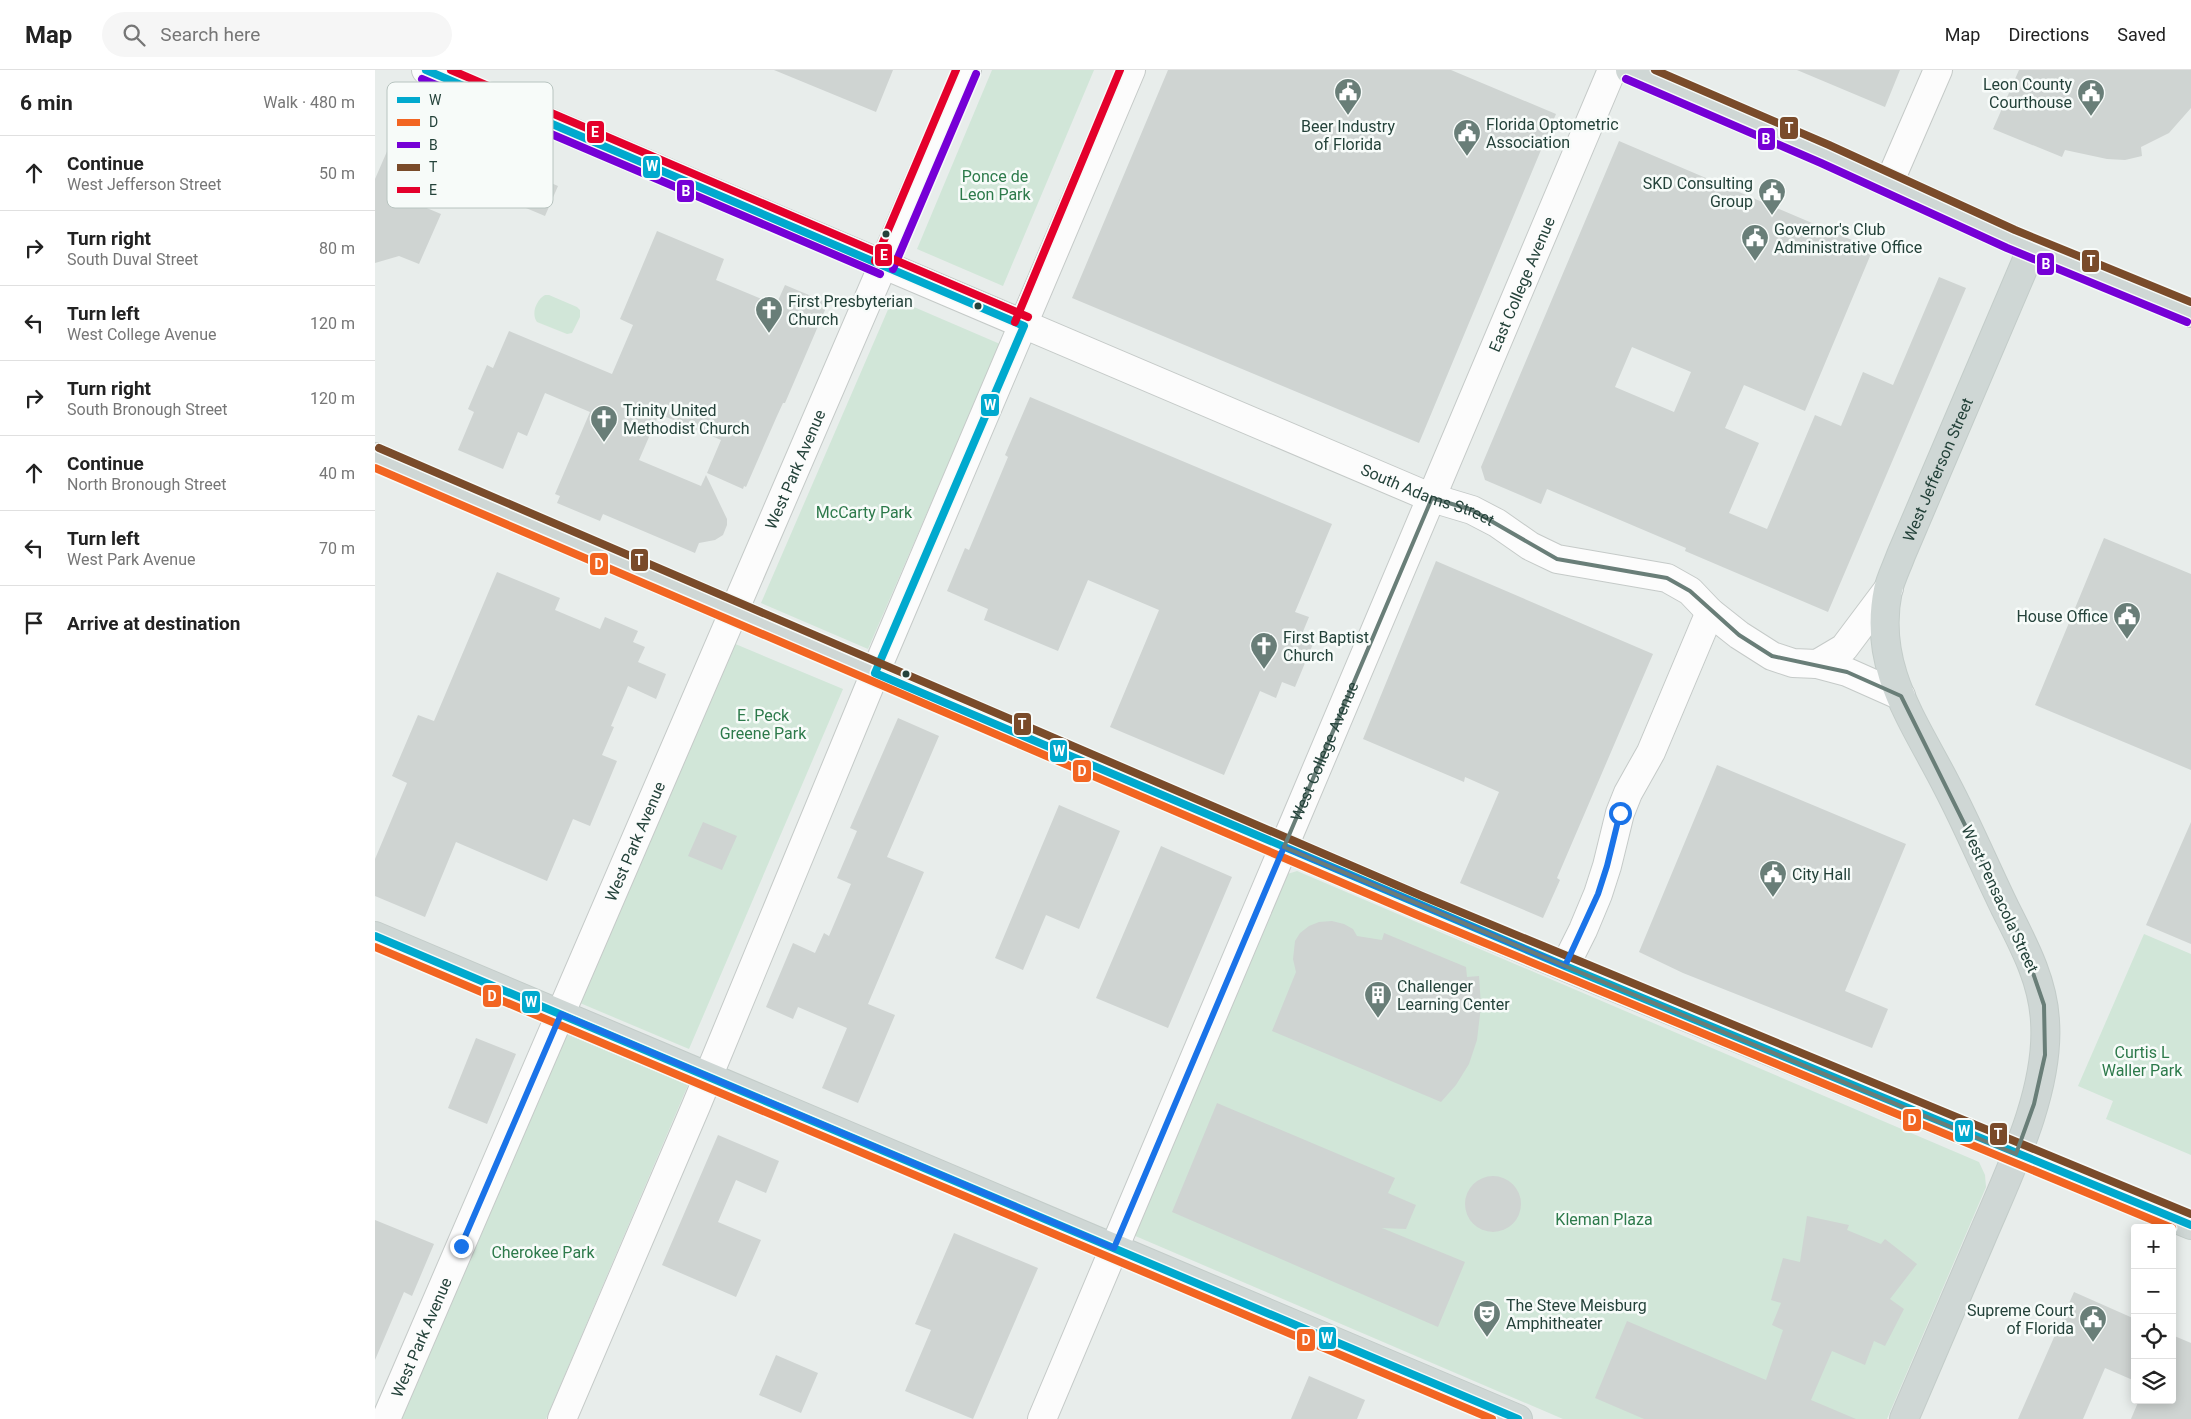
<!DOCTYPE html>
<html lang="en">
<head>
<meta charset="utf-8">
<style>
	:root { --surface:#fff; --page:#f6f6f6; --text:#222; --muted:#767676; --line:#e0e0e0 }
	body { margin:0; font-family:Roboto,sans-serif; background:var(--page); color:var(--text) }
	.controls { position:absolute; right:15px; bottom:15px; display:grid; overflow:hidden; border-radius:5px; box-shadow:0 2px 12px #0003 }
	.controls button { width:45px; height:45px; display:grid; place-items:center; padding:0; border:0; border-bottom:1px solid var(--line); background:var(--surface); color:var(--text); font:25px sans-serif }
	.stop { position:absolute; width:15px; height:15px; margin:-11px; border:4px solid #1a73e8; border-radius:50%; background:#fff }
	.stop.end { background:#1a73e8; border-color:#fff; box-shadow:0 1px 5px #0008 }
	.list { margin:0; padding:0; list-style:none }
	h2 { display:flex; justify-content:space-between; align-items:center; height:65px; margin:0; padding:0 20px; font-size:21px }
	h2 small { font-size:16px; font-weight:400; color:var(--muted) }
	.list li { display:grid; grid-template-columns:32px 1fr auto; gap:15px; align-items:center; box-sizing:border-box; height:75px; padding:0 20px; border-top:1px solid var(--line) }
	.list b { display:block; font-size:19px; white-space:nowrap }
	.list p { margin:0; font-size:16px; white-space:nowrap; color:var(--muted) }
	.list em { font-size:16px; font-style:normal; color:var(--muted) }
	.icon { flex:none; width:28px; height:28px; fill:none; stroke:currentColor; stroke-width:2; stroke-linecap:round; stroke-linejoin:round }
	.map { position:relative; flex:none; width:1816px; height:1349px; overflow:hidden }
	header { display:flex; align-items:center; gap:30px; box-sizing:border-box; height:70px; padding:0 25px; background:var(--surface); border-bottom:1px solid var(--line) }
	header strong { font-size:24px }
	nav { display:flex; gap:28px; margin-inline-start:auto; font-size:18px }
	.search { width:350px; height:45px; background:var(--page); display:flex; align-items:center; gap:12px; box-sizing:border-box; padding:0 18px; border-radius:28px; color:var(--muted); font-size:19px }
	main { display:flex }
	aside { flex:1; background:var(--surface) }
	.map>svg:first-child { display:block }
</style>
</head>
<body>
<header>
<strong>Map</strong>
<div class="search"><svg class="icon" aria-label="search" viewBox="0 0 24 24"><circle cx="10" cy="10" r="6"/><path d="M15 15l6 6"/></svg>Search here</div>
<nav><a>Map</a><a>Directions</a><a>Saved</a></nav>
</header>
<main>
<aside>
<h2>6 min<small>Walk · 480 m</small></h2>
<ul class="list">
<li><svg class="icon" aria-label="ahead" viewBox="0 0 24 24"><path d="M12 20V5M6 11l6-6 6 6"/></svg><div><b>Continue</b><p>West Jefferson Street</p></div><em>50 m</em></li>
<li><svg class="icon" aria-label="right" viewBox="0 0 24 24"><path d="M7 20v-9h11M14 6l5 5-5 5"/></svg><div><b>Turn right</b><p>South Duval Street</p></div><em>80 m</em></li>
<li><svg class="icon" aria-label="left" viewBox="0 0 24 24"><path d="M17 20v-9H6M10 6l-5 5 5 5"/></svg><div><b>Turn left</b><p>West College Avenue</p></div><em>120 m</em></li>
<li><svg class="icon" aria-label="right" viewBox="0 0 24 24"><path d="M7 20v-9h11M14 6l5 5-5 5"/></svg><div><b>Turn right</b><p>South Bronough Street</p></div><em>120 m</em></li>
<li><svg class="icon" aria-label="ahead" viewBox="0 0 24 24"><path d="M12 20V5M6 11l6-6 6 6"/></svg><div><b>Continue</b><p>North Bronough Street</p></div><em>40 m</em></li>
<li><svg class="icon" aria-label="left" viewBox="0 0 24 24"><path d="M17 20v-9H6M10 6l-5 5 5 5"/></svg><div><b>Turn left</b><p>West Park Avenue</p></div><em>70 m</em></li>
<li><svg class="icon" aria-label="arrive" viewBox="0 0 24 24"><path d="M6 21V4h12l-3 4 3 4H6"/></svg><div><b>Arrive at destination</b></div></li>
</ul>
</aside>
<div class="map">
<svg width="1816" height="1349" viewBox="0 0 1816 1349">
	<rect width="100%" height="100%" fill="#e8edeb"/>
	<path fill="#d1e6d8" d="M617,0H719L628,216L542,179Z
		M170,225H174L202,237L205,240V247L197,263L192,264L162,252C156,244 161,230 170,225Z
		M518,228L625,274L493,579L386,533Z
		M358,573L468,619L314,979L205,933Z
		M922,801L1604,1092L1610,1105L1611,1117L1512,1349H1188L758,1165L906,806Z
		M1769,864L1816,884V1085L1731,1049L1738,1031L1703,1016Z
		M187,962L313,1015L171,1349H26Z"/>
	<path fill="#cfd4d2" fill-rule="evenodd" d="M399,0H518L501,42Z
		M793,0H1076L1181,44L1044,373L697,228Z
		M1422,0H1525L1510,37Z
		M1644,0H1816V38L1794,63L1766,77L1767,86L1750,90L1732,89L1690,80L1687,87L1618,59Z
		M20,63L58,79L35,131L66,144L44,194L24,186L0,193V109Z
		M1244,71L1498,179L1430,341L1369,315L1350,358L1384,373L1354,443L1392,459L1440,345L1466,356L1488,302L1518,315L1564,207L1591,218L1453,542L1310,481L1311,478L1172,419L1166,434L1110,410L1106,397ZM1257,277L1316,302L1299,342L1240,317Z
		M141,98L183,116L170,146L127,128Z
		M282,161L349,189L341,210L401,235L410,215L453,233L410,333H408L402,346L371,417L369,416L368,419L332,403L346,370L284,344L264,390L326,416L331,405L352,449V455L348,465L340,470L324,473L320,483L228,444L225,451L182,433L185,426L180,424L215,342L170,323L152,366L143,362L128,399L83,380L99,342L93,339L112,295L118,298L134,261L237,304L258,255L245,249Z
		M655,327L957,454L920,542L934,547L927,564L940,569L920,617L907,612L901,628L885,621L849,705L735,657L784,540L713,510L683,581L609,550L613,539L572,521L590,478L594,480L633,387L630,385Z
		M1729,468L1816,504V700L1660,635Z
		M1061,491L1278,584L1182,808L1185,810L1168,848L1085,813L1124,722L1090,707L1089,712L988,669Z
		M122,502L185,528L180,540L225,559L230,547L263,561L258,572L270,577L263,592L291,604L281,629L253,616L236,656L239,657L227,685L242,691L215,756L198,749L172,811L81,772L50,847L0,826V789L32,713L17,706L43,645L59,651Z
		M523,648L564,666L512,787L549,802L493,934L520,945L483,1033L447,1018L472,958L423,937L418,949L391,937L418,873L440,883L449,863L454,866L476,814L462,808L482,761L475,758Z
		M1342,695L1531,774L1470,921L1513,939L1497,978L1308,903L1264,882Z
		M684,735L745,761L704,859L671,845L648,900L620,888Z
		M328,752L362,766L347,800L313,786Z
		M1816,752V874L1771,855Z
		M786,776L857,807L793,958L721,928Z
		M957,851L969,854L978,859L982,866L1007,870L1009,863L1091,897L1092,907L1104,906L1106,936L1102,970L1094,994L1081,1015L1066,1032L897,961L921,902L918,889L920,871L925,863L934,856L944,852Z
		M101,968L141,984L112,1054L73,1038Z
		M842,1033L1020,1108L1013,1123L1041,1135L1031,1159L1007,1158L1090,1192L1063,1257L797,1142Z
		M343,1065L404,1091L391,1123L361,1110L343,1152L386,1170L361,1227L287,1195Z
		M1090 1134a28 28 0 1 1 56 0a28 28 0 1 1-56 0Z
		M1432,1146L1474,1155L1472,1160L1506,1174L1510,1169L1542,1194L1515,1229L1529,1239L1510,1276L1499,1271L1490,1295L1457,1281L1436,1330L1481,1349H1269L1220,1328L1252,1251L1391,1310L1408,1260L1397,1255L1406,1233L1396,1230L1408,1188L1425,1192Z
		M0,1150L59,1174L37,1226L29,1222L0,1290Z
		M579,1163L663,1198L598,1349L530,1321L556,1260L540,1254Z
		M1699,1222L1760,1249V1311L1730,1298L1708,1349H1643Z
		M1797,1265L1816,1273V1349H1756L1764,1330H1797Z
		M401,1285L443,1303L426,1343L384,1325Z
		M934,1306L990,1330L982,1349H916Z"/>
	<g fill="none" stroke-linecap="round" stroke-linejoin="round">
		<defs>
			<g id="minor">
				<path id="s1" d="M51,0L1057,428L1097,440L1122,453L1155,476L1182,489L1292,508L1315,521L1335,542L1364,565L1397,586L1418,593L1442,594L1472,602L1526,626"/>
				<path d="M1514,113L1563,0"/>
				<path d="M1442,594L1469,578L1514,518"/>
				<path d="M1190,896L1208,860L1223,824L1232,796L1245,743L1253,723L1276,682L1335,542"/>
				<path id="s2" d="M11,1349L592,0"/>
				<path d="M187,1349L321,1036L500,603L756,0"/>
				<path id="s3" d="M667,1349L1237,0"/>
			</g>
			<g id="major">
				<path d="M1255,0L1450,84L1636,169L1816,243"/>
				<path d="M0,387C398,557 794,731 1193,898C1401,984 1609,1069 1816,1155"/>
				<path d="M0,866L1143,1349"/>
				<path id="s4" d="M1529,1349C1555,1289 1580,1229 1606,1169C1633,1105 1675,1022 1670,951C1668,910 1648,874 1630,838C1610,797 1593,756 1572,716C1539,651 1497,597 1513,520C1516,508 1522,496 1526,485L1657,178"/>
			</g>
		</defs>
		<use href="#minor" stroke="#c5cac8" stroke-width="30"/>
		<use href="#major" stroke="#c3ccc9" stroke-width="30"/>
		<use href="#minor" stroke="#fcfcfc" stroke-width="28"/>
		<use href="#major" stroke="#cfd7d5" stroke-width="28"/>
		<defs>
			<path id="bus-1" d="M51,0L649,256L500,603L1190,896L1816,1155
				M0,866L1143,1349"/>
			<path id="bus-2" d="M0,398L1040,844L1797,1158
				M0,877L1117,1349"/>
			<path id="bus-3" d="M47,9L505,204
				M1251,9L1446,93L1632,178L1812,252
				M518,199L601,4"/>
			<path id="bus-4" d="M1280,0L1454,75L1640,160L1816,232
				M4,378L1047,826L1816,1144"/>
			<path id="bus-5" d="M76,0L653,247
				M500,191L581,0
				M640,252L745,0"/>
		</defs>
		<use href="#bus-1" stroke="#f7fbf9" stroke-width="11"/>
		<use href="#bus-2" stroke="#f7fbf9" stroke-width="11"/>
		<use href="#bus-3" stroke="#f7fbf9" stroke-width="11"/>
		<use href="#bus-4" stroke="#f7fbf9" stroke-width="11"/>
		<use href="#bus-5" stroke="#f7fbf9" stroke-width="11"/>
		<use href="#bus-1" stroke="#00a9ce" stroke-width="8"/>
		<use href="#bus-2" stroke="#f26522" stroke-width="8"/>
		<use href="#bus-3" stroke="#7600d6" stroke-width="8"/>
		<use href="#bus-4" stroke="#7a4b2a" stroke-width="8"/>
		<use href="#bus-5" stroke="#e4002b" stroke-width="8"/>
	</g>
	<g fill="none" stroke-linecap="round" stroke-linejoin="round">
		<path stroke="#1a73e8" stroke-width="6" d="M86,1176L186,944L739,1178L909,777L1190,896L1223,824L1232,796L1245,743"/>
	</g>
	<path fill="none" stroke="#697e78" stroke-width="4" stroke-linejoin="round" d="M1057,428L1097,440L1182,489L1292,508L1315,521L1364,565L1397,586L1472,602L1526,626L1646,868L1669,935L1670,985L1659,1034L1641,1084L1190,896L909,777Z"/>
	<defs>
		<symbol id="civic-pin" viewBox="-11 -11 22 30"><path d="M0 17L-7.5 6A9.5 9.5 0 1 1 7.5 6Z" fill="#697e78" stroke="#f7fbf9"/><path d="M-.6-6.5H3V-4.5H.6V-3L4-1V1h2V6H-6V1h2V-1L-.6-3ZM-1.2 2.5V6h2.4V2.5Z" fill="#fff"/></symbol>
		<symbol id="church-pin" viewBox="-11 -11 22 30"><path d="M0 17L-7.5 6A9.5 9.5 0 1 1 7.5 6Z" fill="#697e78" stroke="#f7fbf9"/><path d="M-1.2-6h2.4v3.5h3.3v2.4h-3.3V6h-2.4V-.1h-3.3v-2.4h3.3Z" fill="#fff"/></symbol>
		<symbol id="building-pin" viewBox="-11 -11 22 30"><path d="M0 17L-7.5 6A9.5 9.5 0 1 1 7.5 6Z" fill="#697e78" stroke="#f7fbf9"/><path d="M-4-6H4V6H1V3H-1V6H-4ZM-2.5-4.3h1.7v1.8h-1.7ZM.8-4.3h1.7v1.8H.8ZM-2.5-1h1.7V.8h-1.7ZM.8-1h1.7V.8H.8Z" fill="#fff"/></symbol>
		<symbol id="theatre-pin" viewBox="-11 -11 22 30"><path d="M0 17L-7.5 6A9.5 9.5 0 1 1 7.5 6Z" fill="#697e78" stroke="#f7fbf9"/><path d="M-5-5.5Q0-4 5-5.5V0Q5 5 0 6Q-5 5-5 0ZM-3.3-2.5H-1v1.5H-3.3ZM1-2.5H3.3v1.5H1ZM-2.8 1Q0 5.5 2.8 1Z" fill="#fff"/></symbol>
	</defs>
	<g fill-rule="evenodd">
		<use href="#civic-pin" x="957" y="6" width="32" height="43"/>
		<use href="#civic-pin" x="1700" y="7" width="32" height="43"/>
		<use href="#civic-pin" x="1076" y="47" width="32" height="43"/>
		<use href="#civic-pin" x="1381" y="106" width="32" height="43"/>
		<use href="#civic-pin" x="1364" y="152" width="32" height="43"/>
		<use href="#church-pin" x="378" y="224" width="32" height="43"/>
		<use href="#church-pin" x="213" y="333" width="32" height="43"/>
		<use href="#civic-pin" x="1736" y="530" width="32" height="43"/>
		<use href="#church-pin" x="873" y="560" width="32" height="43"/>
		<use href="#civic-pin" x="1382" y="788" width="32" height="43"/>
		<use href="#building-pin" x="987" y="909" width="32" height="43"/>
		<use href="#theatre-pin" x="1096" y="1228" width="32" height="43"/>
		<use href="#civic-pin" x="1702" y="1233" width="32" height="43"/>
	</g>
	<g fill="#24423a" stroke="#f7fbf9" stroke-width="2">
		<circle cx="511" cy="164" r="4.5"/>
		<circle cx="603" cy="236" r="4.5"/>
		<circle cx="531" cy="604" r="4.5"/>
	</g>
	<g text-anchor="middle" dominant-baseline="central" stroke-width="5" stroke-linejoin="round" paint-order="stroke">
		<g font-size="16" fill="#24423a" stroke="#f7fbf9" text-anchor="start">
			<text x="1697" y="14" text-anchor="end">Leon County<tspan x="1697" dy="18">Courthouse</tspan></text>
			<text x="1111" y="54">Florida Optometric<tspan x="1111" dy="18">Association</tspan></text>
			<text x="973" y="56" text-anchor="middle">Beer Industry<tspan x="973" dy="18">of Florida</tspan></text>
			<text x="1378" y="113" text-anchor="end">SKD Consulting<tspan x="1378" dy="18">Group</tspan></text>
			<text x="1399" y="159">Governor's Club<tspan x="1399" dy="18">Administrative Office</tspan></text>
			<text x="413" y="231">First Presbyterian<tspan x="413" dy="18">Church</tspan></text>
			<text x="248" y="340">Trinity United<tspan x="248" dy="18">Methodist Church</tspan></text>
			<text x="1733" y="546" text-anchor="end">House Office</text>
			<text x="908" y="567">First Baptist<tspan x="908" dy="18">Church</tspan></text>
			<text x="1417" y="804">City Hall</text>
			<text x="1022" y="916">Challenger<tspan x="1022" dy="18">Learning Center</tspan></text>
			<text x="1131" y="1235">The Steve Meisburg<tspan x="1131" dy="18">Amphitheater</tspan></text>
			<text x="1699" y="1240" text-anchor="end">Supreme Court<tspan x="1699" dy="18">of Florida</tspan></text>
		</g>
		<g font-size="16" fill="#2d7a4b" stroke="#f7fbf9">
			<text x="620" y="106">Ponce de<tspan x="620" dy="18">Leon Park</tspan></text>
			<text x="489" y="442">McCarty Park</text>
			<text x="388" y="645">E. Peck<tspan x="388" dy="18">Greene Park</tspan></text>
			<text x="1767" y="982">Curtis L<tspan x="1767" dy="18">Waller Park</tspan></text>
			<text x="1229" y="1149">Kleman Plaza</text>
			<text x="168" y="1182">Cherokee Park</text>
		</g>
		<g font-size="16" fill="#24423a" stroke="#f7fbf9">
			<text stroke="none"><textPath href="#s3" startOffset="1232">East College Avenue</textPath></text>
			<text stroke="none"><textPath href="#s4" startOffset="1021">West Jefferson Street</textPath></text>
			<text stroke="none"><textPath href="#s2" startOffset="1034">West Park Avenue</textPath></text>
			<text stroke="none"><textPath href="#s1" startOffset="1088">South Adams Street</textPath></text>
			<text stroke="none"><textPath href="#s3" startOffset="725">West College Avenue</textPath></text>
			<text stroke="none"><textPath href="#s2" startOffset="629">West Park Avenue</textPath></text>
			<text transform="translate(1625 829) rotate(65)">West Pensacola Street</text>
			<text stroke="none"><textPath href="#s2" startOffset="89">West Park Avenue</textPath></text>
		</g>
	</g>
	<rect x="12" y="12" width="166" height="126" rx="8" fill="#f7fbf9" stroke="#b8c4c0" stroke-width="1"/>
	<rect x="22" y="27" width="23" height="6" fill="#00a9ce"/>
	<rect x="22" y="49" width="23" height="7" fill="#f26522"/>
	<rect x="22" y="72" width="23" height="6" fill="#7600d6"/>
	<rect x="22" y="94" width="23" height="7" fill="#7a4b2a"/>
	<rect x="22" y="117" width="23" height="6" fill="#e4002b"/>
	<g font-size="14" fill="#24423a">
		<text x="54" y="35">W</text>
		<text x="54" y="57">D</text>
		<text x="54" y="80">B</text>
		<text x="54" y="102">T</text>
		<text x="54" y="125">E</text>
	</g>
	<g stroke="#f7fbf9" stroke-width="2">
		<rect x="1404" y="46" width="20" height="24" rx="5" fill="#7a4b2a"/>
		<rect x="211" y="50" width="19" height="24" rx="5" fill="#e4002b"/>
		<rect x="1382" y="57" width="19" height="24" rx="5" fill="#7600d6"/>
		<rect x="267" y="85" width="19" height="24" rx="5" fill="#00a9ce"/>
		<rect x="301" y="109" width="19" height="24" rx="5" fill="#7600d6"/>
		<rect x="499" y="173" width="19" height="24" rx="5" fill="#e4002b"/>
		<rect x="1706" y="179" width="19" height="24" rx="5" fill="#7a4b2a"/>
		<rect x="1661" y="182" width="19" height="24" rx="5" fill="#7600d6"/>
		<rect x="605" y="323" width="20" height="24" rx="5" fill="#00a9ce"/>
		<rect x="255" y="478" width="19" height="24" rx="5" fill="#7a4b2a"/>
		<rect x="214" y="482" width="20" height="24" rx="5" fill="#f26522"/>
		<rect x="638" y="642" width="19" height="24" rx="5" fill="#7a4b2a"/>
		<rect x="674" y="669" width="19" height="24" rx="5" fill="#00a9ce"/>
		<rect x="697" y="689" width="20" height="24" rx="5" fill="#f26522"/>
		<rect x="107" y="914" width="20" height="24" rx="5" fill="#f26522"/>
		<rect x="146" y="920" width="20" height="24" rx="5" fill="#00a9ce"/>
		<rect x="1527" y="1038" width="20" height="24" rx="5" fill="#f26522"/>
		<rect x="1579" y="1049" width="20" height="24" rx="5" fill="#00a9ce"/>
		<rect x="1614" y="1052" width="19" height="24" rx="5" fill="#7a4b2a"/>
		<rect x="943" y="1256" width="19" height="24" rx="5" fill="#00a9ce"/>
		<rect x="921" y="1258" width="20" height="24" rx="5" fill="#f26522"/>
	</g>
	<g font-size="14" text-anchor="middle" font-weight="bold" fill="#fff">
		<text x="1414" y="63">T</text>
		<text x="220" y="67">E</text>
		<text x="1391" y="74">B</text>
		<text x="277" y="101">W</text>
		<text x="311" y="126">B</text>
		<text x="509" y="190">E</text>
		<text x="1716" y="196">T</text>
		<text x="1671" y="199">B</text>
		<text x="615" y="340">W</text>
		<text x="264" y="495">T</text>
		<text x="224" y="499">D</text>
		<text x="647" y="659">T</text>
		<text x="684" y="686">W</text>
		<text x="707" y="706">D</text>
		<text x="117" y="931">D</text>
		<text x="156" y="937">W</text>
		<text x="1537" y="1055">D</text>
		<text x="1589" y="1066">W</text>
		<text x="1623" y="1069">T</text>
		<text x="952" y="1273">W</text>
		<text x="931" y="1275">D</text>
	</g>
</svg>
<div class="controls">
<button>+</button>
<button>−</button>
<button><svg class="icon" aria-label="locate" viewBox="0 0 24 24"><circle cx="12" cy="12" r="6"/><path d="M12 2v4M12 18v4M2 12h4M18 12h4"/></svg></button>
<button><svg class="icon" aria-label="layers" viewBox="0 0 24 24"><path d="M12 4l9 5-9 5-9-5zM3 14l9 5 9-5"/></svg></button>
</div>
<div class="stop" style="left:1245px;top:743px"></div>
<div class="stop end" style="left:86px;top:1176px"></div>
</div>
</main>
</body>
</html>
